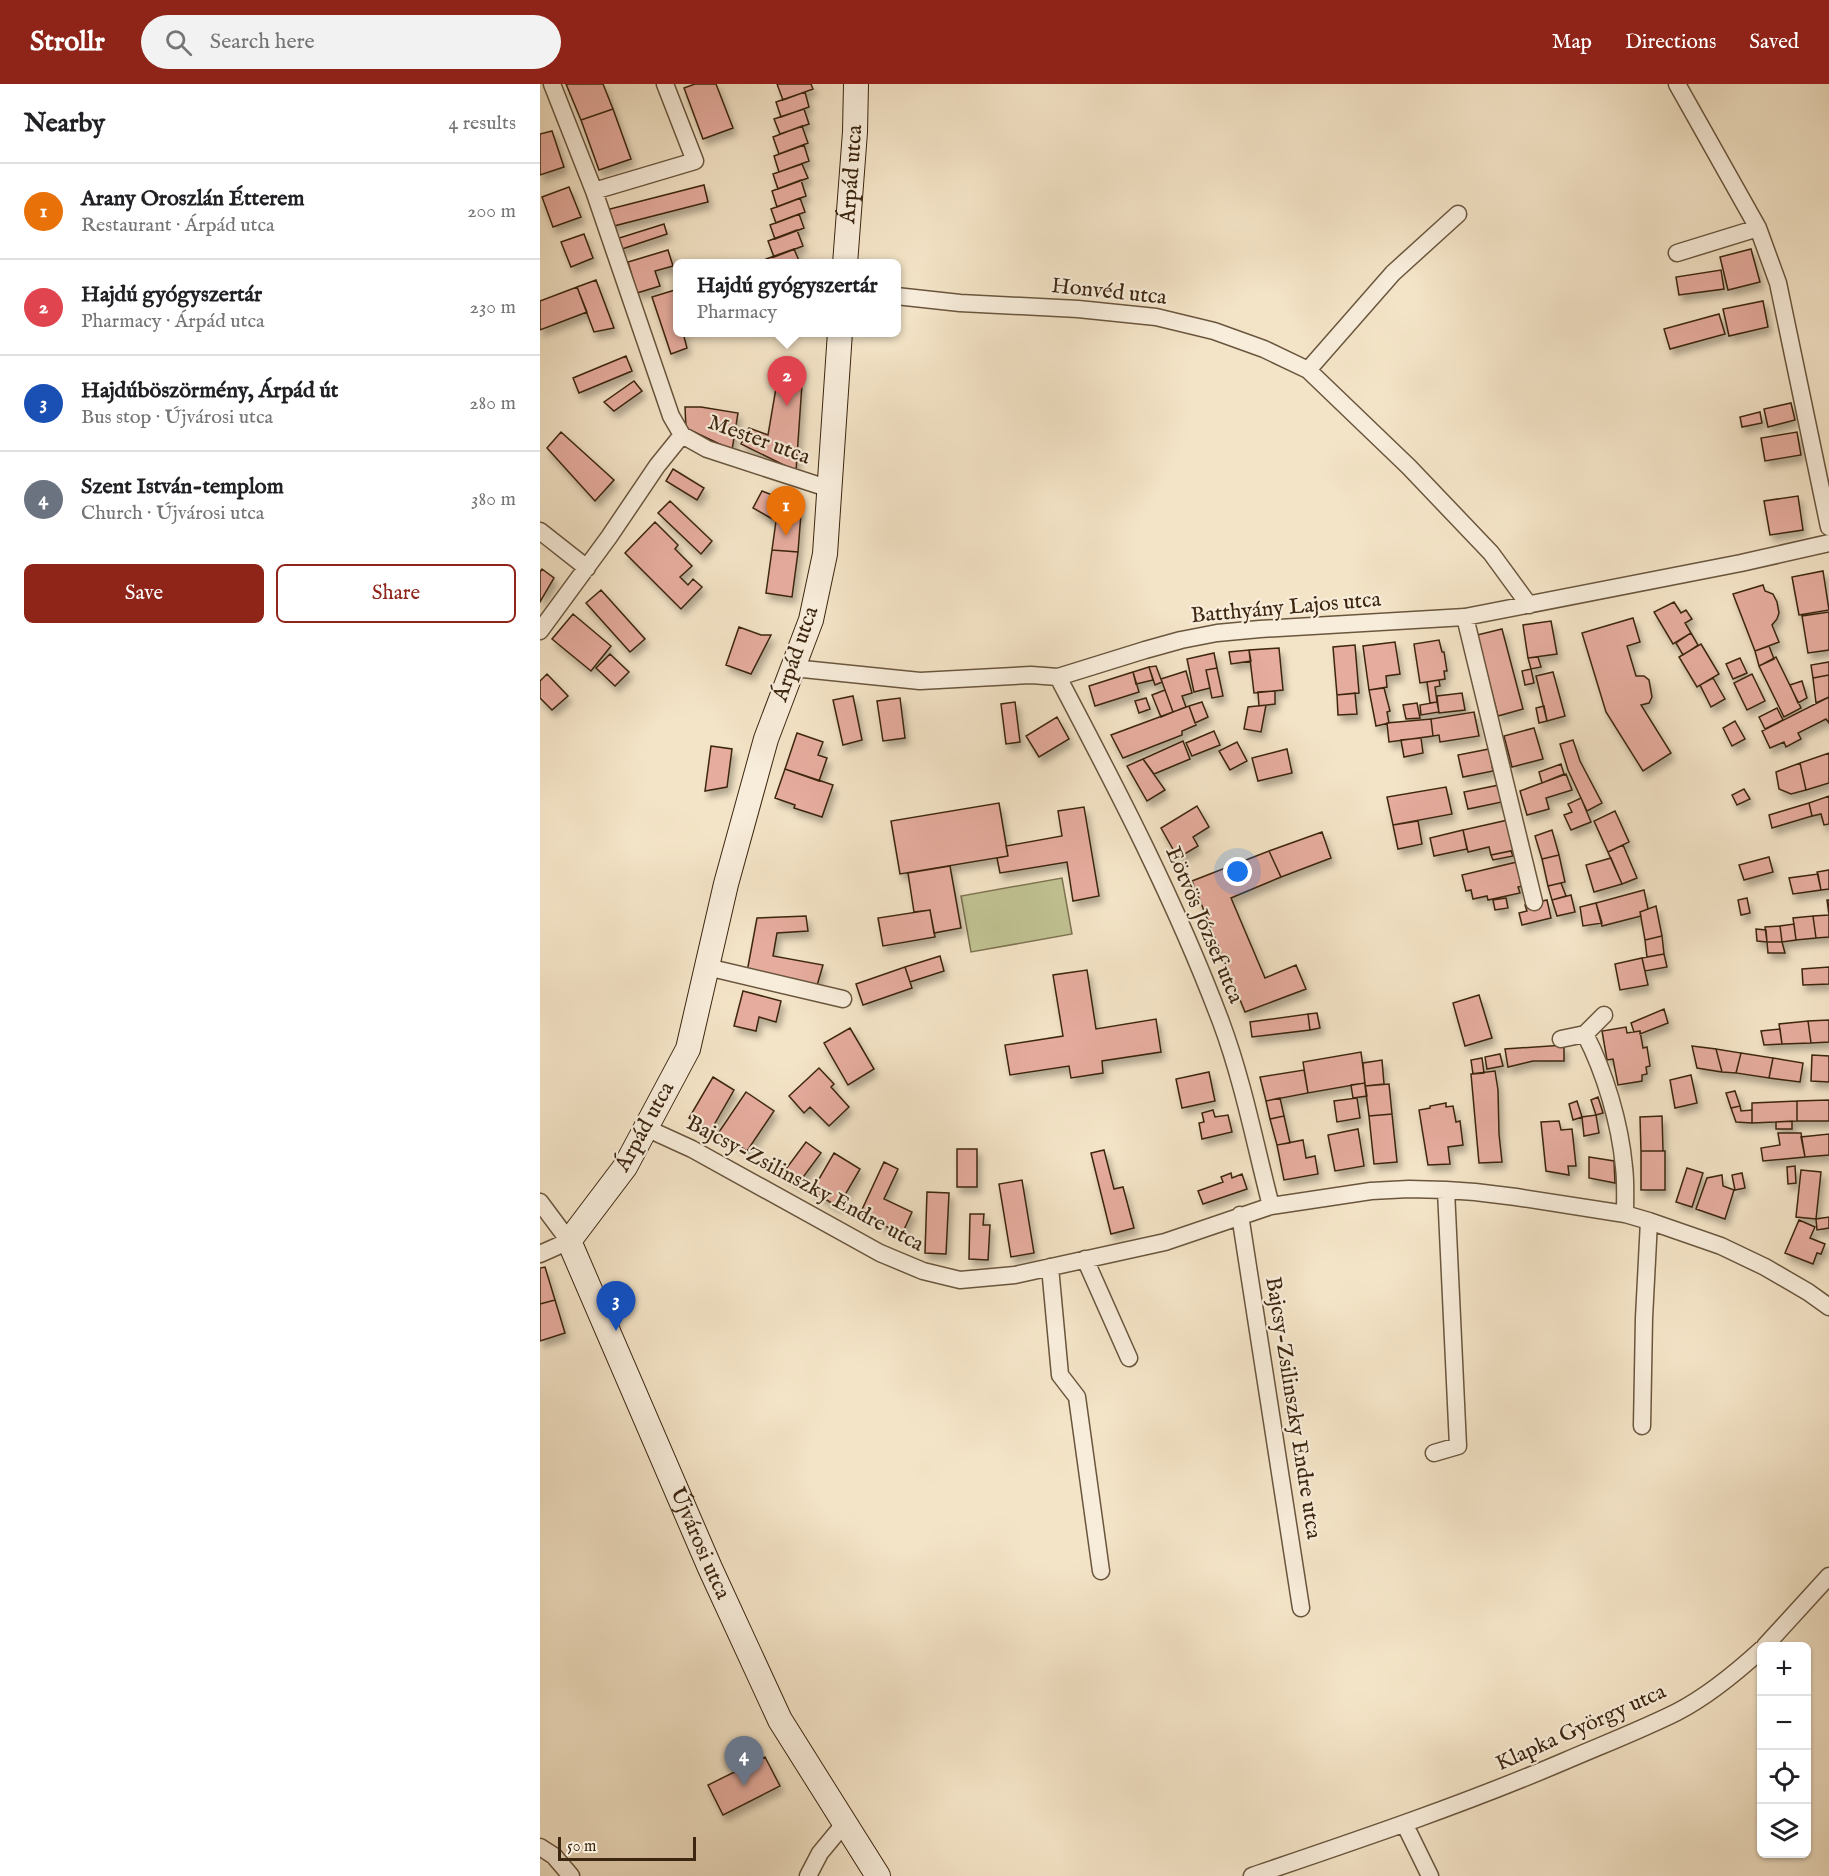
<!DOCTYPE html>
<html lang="en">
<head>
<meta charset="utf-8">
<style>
	:root { --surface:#fff; --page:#f2f2f2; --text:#202124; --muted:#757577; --line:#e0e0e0; --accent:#8f2418 }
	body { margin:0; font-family:"IM FELL English",serif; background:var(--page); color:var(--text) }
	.controls { position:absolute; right:18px; bottom:18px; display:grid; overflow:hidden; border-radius:9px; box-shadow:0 2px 4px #0004 }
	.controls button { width:54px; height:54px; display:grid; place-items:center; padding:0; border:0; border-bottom:2px solid var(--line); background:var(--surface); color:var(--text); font:30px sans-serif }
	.scale { position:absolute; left:18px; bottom:15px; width:138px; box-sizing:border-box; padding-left:6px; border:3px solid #3c2610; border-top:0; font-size:16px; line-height:21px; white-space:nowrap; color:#3c2610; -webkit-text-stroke:4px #f8eddb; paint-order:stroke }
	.you { position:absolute; left:698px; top:788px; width:21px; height:21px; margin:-15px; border:4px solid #fff; border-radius:50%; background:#1a73e8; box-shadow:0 0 0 9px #1a73e833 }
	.badge { display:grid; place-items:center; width:39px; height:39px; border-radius:50%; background:var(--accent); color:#fff; font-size:20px; font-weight:700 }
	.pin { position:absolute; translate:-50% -50px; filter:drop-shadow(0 2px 3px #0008) }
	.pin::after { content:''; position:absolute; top:32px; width:21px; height:18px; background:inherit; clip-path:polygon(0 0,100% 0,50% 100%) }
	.popup { position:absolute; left:133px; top:175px; width:228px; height:78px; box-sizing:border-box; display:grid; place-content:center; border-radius:9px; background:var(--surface); filter:drop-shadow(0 2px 4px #0005); font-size:20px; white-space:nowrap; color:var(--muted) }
	.popup b { font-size:22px; color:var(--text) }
	.popup::after { content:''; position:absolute; left:50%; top:100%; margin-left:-12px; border:12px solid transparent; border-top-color:var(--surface) }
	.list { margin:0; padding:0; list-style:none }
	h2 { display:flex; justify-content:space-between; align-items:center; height:78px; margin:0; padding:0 24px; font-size:26px }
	h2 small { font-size:20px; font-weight:400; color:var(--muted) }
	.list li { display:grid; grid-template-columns:39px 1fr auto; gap:18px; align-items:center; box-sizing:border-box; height:96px; padding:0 24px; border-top:2px solid var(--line) }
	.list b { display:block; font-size:22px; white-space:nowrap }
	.list p { margin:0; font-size:20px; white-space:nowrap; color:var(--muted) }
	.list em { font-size:20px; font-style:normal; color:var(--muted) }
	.actions { display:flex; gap:12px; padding:18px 24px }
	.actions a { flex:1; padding:14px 0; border:2px solid var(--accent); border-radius:9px; text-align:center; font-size:21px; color:var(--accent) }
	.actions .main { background:var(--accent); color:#fff }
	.icon { flex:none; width:33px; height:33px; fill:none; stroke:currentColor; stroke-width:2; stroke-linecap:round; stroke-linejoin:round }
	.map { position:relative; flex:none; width:1289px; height:1792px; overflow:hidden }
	header { display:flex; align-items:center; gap:36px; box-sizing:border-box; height:84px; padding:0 30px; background:var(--accent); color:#fff }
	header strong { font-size:28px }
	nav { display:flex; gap:33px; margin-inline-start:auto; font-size:21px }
	.search { width:420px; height:54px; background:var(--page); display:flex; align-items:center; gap:15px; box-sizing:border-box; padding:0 21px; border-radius:33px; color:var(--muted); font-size:22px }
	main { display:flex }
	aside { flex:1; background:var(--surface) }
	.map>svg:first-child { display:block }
</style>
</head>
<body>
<header>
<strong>Strollr</strong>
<div class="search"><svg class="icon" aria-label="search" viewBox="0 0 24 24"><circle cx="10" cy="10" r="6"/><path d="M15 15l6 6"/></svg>Search here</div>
<nav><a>Map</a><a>Directions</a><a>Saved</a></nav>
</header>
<main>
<aside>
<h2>Nearby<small>4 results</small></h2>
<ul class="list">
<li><span class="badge" style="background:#e8710a">1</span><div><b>Arany Oroszlán Étterem</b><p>Restaurant · Árpád utca</p></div><em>200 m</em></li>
<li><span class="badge" style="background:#e0444e">2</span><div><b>Hajdú gyógyszertár</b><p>Pharmacy · Árpád utca</p></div><em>230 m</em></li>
<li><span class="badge" style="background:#1a4fb4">3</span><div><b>Hajdúböszörmény, Árpád út</b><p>Bus stop · Újvárosi utca</p></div><em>280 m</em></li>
<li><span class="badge" style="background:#6b7280">4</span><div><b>Szent István-templom</b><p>Church · Újvárosi utca</p></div><em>380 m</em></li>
</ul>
<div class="actions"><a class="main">Save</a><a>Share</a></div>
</aside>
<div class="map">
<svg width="1289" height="1792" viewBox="0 0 1289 1792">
	<defs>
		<filter id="shadow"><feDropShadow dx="3.5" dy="6" stdDeviation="3" flood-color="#0004"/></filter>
	</defs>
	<rect width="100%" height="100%" fill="#f4e4c7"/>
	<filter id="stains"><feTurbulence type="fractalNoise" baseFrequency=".00333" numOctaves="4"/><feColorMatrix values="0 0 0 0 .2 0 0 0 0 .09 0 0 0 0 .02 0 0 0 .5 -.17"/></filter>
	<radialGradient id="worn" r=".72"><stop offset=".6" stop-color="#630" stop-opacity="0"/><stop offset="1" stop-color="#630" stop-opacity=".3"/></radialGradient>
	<path fill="#c0c292" stroke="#7e7451" stroke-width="1.5" d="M522,794L532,850L431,868L421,812Z"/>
	<path fill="#e6ac9e" stroke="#3c2610" stroke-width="1.5" filter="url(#shadow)" d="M26,0H63L73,25L41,36Z
		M155,0H176L193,44L163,55L144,4Z
		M237,0H271L273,5L243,16Z
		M265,8L269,23L241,33L236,18Z
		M73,25L91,75L59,86L41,36Z
		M264,25L269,40L240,50L234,35Z
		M262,42L268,59L239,70L233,53Z
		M12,47L24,83L0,91V50Z
		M264,61L269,77L239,88L234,72Z
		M262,80L268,94L238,105L233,90Z
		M261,96L266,112L237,123L232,107Z
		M164,101L168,118L70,143L66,126Z
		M29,103L41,133L13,143L2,113Z
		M260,114L265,128L236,139L231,125Z
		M259,130L264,144L235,155L230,141Z
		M124,140L127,150L79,166L76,155Z
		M257,146L263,162L234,173L228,157Z
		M44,150L53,174L31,183L21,158Z
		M254,165L260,179L227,180L226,175Z
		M1211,165L1220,198L1188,206L1180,173Z
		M128,166L133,182L115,187L120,202L97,209L88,178Z
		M1181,186L1184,205L1139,211L1136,193Z
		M56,196L74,244L54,248L37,203Z
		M37,203L47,228L0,246V217Z
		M138,205V248H146L143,249L147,264L131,270L112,213Z
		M1223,217L1228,243L1189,252L1183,225Z
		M1179,230L1185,250L1130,265L1124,245Z
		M86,272L92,287L39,309L33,294Z
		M94,297L102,307L74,327L64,318Z
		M237,298L262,300L256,387L201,360L209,344L228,351Z
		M1251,319L1255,336L1228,343L1224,325Z
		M145,323H161L198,329L192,366L146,344Z
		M1220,328L1222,339L1202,343L1200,333Z
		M21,348L74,396L55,417L7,364Z
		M1257,348L1261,371L1225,377L1221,354Z
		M133,385L164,404L157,416L126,397Z
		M222,407L255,420L261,429L258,468L232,466L236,437L213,424Z
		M1258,412L1263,446L1230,451L1224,417Z
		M130,417L172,457L161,470L118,429Z
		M115,438L138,461L135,465L152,482L140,493L148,501L153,495L162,503L141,525L85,469Z
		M232,466L258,468L252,513L226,509Z
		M2,485L14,494L0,518V488Z
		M1283,487L1289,526L1259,531L1252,493Z
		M1223,501L1225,507L1233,510L1237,518L1239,529L1237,535L1232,541L1239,558L1215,567L1193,510Z
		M61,506L105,555L90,568L46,519Z
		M1134,518L1141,529L1146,526L1152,535L1145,539L1151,549L1133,560L1114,528Z
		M1289,528V566L1268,569L1262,532Z
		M33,530L71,562L51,587L12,555Z
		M1093,534L1100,558L1087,562L1096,592H1104L1109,596L1112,613L1109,619L1101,621L1131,669L1103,687L1066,628L1042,549Z
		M1011,537L1017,570L988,574L983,541Z
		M199,543L221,551H231L211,590L186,581Z
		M962,545L983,625L958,632L937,551Z
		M1151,549L1158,561L1143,571L1136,559Z
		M899,556L902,568H904L907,587H904L905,595L880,599L874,560Z
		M855,558L860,590L846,592L847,603L829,606L823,562Z
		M1161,560L1179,590L1157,603L1139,573Z
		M815,561L819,609L797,611L793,563Z
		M1229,562L1234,575L1219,582L1215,567Z
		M739,564L743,606L714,609L709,566Z
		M709,566L711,577L691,580L689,568Z
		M674,569L677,584L666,586L670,604L654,608L647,575Z
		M70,570L89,588L75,602L56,584Z
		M998,573L1001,583L991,585L988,574Z
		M1236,573L1261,624L1244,633L1219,582Z
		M1200,574L1207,589L1193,595L1186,580Z
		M1289,578V591L1273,594L1271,581Z
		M616,582L622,598L615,601L609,583Z
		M609,583L613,596L596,600L593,588Z
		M677,584L683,612L672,614L666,586Z
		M991,585L994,599L985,601L982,587Z
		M646,587L652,609L642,612L646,623L633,628L621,595Z
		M593,588L599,608L555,622L549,602Z
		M1013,588L1025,632L1007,637L996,592Z
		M7,590L28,612L12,626L0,614V597Z
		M1212,590L1225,617L1207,626L1194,599Z
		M1289,591V613L1276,619L1273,594Z
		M1173,594L1185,615L1171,623L1160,601Z
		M899,596L900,602L895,603L897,618L890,619L887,598Z
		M1262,597L1267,614L1258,619L1250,601Z
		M844,604L850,627L847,628L849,639L836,642L829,606Z
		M625,606L633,628L621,633L612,611Z
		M735,607V620L719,622L718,608Z
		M815,609L817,630L798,631L797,611Z
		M922,609L925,626L899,629L897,612Z
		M313,612L322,656L303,661L293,616Z
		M1289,613V639L1286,635L1258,649L1261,655L1246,663L1244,658L1230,664L1222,647Z
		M360,614L365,654L343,657L337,617Z
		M606,614L610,625L599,629L595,617Z
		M475,618L480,658L466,660L461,620Z
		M662,618L668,633L655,639L649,622Z
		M897,618L899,628L881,631L880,621Z
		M877,619L880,634L866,635L863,621Z
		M726,621L721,648L704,645L708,623Z
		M649,622L656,641L642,647V651L583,674L571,651Z
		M1004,622L1007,637L999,639L996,624Z
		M1237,624L1243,636L1225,645L1219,633Z
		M934,628L939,652L900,658L899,651L893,652L891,635Z
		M517,633L529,655L499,673L486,652Z
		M891,635L893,652L849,658L847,639Z
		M1195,637L1205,655L1192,662L1183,644Z
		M994,644L1003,675L972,683L964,652Z
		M674,647L680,661L652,672L646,659Z
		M257,649L283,658L278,671L287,674L279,697L245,685Z
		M881,654L883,669L864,673L861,656Z
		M1033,656L1040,677L1062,719L1047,727L1028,686L1020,660Z
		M643,657L650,675L614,690L603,675Z
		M697,658L707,677L690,686L679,667Z
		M171,662L192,665L187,703L165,707Z
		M747,665L752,689L718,697L712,674Z
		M949,665L953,687L923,693L918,671Z
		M1289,669V699L1266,706L1260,679Z
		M603,675L625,706L607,717L587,682Z
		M1260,679L1266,706L1251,710L1239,705L1236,688Z
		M1021,680L1024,690L1002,699L999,688Z
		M245,685L293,701L282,733L254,724L255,721L235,714Z
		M1026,690L1032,706L1006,714L1009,725L987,731L980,707Z
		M959,701L962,718L928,725L924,708Z
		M906,703L912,730L853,741L847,713Z
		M1204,705L1210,715L1197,721L1192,711Z
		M1289,712V740L1284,741L1281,730L1272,732L1269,719Z
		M1041,714L1051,738L1031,746L1024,731L1032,728L1028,720Z
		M459,719L468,772L360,790L351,737Z
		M1269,719L1272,732L1232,744L1229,731Z
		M657,722L669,743L653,753L658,762L638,774L621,744Z
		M544,723L559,812L533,817L527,778L460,789L457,774L468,772L466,762L522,752L518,727Z
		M1075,727L1089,758L1068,768L1054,737Z
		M968,736L975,766L951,771L949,763L928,768L923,746Z
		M878,737L882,760L858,765L853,741Z
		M923,746L927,765L894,772L890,754Z
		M1012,746L1019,771L1002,775L995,752Z
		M782,748L791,774L741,793L729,767Z
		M1083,761L1097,794L1082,800L1068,768Z
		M729,767L741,793L691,814L725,894L756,881L766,905L705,928L652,797Z
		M971,767L973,772L953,776L951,771Z
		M1019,771L1025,798L1008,802L1002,775Z
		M1229,773L1233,788L1204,796L1199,781Z
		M1071,774L1082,800L1054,808L1046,781Z
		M977,778L983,802L978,803L980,809L948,816L947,812L933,815L931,806L926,807L922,791Z
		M410,782L421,844L394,849L390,826L374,828L368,789Z
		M1289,786V805L1281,806L1277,788Z
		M1278,790L1281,806L1253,810L1249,794Z
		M1021,799L1026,812L1012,816L1008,802Z
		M1104,806L1108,825L1100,828L1101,832L1062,842L1056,819Z
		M1031,811L1035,828L1017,832L1012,816Z
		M966,814L968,824L955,826L953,816Z
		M1207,814L1210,829L1201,831L1198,816Z
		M1007,816L1011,834L982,841L979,829L987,827L985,821Z
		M1287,816H1289V853L1276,854L1273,832L1289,831Z
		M1056,819L1062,839L1043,842L1040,823Z
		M1116,822L1122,852L1105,856L1100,828Z
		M390,826L395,853L343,862L338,834Z
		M266,832L268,847L237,849L233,872L283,881L276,905L207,888L217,834Z
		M1273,832L1276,854L1256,856L1253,834Z
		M1254,840L1256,856L1242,858L1240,842Z
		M1240,842L1242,858H1227L1225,843Z
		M1216,845L1226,846L1227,858L1217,857Z
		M1122,852L1124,870L1107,873L1105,856Z
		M1227,858H1242L1245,869H1228Z
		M1124,870L1127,883L1105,887L1102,874Z
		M400,872L404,887L370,898L365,883Z
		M1102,874L1108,901L1080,906L1075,880Z
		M365,883L372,904L323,921L316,900Z
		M1289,883V900L1263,901L1262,885Z
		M547,886L556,945L616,935L621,968L562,977L563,989L531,994L529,982L470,991L465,961L523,952L513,891Z
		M203,907L241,917L236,938L219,933L216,947L194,942Z
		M939,911L952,954L925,962L913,919Z
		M1124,925L1128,939L1100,950V947L1094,948L1091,939Z
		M777,929L780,944L770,946L768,930Z
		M768,930L770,946L712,953L710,938Z
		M1289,936V958L1271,959L1268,937Z
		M1268,937L1271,959L1242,960L1239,940Z
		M1086,943L1087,949L1100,947L1103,964L1107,963L1110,982L1106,983L1107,990L1102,991V997L1078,1001L1073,975L1067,976L1062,947Z
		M310,944L334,985L308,1001L284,959Z
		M1240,945L1242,960L1224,961L1221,947Z
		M1024,961V977H993L968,983L965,965Z
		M1152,962L1176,965L1182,988L1157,984Z
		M1176,965L1201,969L1196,989L1182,988Z
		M821,968L825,999L768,1009L763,978Z
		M1201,969L1233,974L1229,994L1196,989Z
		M960,970L963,982L947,985L945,973Z
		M1272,971L1289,972V998L1271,997Z
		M942,974L944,989L933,990L931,976Z
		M1233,974L1263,979L1260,998L1229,994Z
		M842,976L844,1000L825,1002L823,979Z
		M279,984L294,1000L291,1003L309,1023L289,1042L270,1023L264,1029L249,1012Z
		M764,986L768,1009L726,1017L720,993Z
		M955,987L958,1006L959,1050L962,1078L939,1079L931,990Z
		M669,988L675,1017L642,1024L636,995Z
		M1151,991L1157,1019L1135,1024L1130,996Z
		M173,993L194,1006L171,1046L149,1034Z
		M825,999L827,1012L813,1014L811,1001Z
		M849,1000L852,1030L829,1032L825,1002Z
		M1195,1007L1200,1022L1191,1024L1186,1009Z
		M206,1008L234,1027L207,1067L179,1048Z
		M1058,1013L1063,1029L1056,1031L1051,1016Z
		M740,1014L744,1032L730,1035L726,1017Z
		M817,1014L820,1034L797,1038L794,1017Z
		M1289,1016V1037H1257V1017Z
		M1037,1017L1042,1033L1033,1036L1029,1020Z
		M1257,1017V1037L1212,1039V1019Z
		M906,1019V1023L913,1022L916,1038L920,1037L923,1061L908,1063L910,1080L888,1081L879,1026L890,1024V1022Z
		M1200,1022L1201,1027L1212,1026V1039L1196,1038L1191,1024Z
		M673,1026L675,1033L688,1031L692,1048L662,1055L659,1039L664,1038L662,1029Z
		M852,1030L857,1078L834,1080L829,1032Z
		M1056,1031L1059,1049L1044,1052L1042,1033Z
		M744,1032L750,1059L737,1061L730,1035Z
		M1122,1032L1123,1067H1101L1100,1033Z
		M1019,1037L1021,1046L1032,1045L1036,1082H1028L1029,1091L1006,1087L1001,1038Z
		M1252,1037V1045H1236V1038Z
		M818,1045L824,1082L795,1087L788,1051Z
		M1238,1049H1261L1265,1073L1223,1077L1221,1064L1240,1061Z
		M1289,1050V1071L1265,1073L1261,1053Z
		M763,1056L766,1074L775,1072L778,1090L744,1096L737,1061Z
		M266,1058L281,1069L258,1100L243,1089Z
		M417,1065H437V1103H417Z
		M564,1066L574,1105L583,1103L594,1144L571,1150L551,1069Z
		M1101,1067H1125V1106H1101Z
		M294,1069L320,1085L298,1123L272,1107Z
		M1049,1073L1074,1077L1075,1099L1049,1094Z
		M344,1078L358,1085L344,1115L372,1128L362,1150L320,1130Z
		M1255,1082L1256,1099L1248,1100L1247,1083Z
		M1147,1084L1163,1089L1152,1123L1136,1118Z
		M1261,1086L1281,1088L1276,1135L1256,1133Z
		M691,1089L692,1094L702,1090L707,1105L663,1120L658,1107L683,1098L681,1093Z
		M1202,1089L1205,1104L1195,1106L1192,1091Z
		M1182,1091L1183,1102L1194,1106L1185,1135L1156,1125L1167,1094Z
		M482,1096L494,1169L471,1173L459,1100Z
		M387,1108L409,1109L406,1170L385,1169Z
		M430,1130H444L443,1141H450L448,1176L429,1175Z
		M1289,1133V1144L1277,1146L1276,1135Z
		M1259,1136L1275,1143L1270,1154L1285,1160L1281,1170L1277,1169L1273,1180L1245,1169Z
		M5,1183L15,1216L0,1220V1184Z
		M15,1216L25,1249L0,1257V1220Z
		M225,1673L240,1702L183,1731L168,1701Z"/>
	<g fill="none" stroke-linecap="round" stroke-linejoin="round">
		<defs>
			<path id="street" d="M12,0L54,107L131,332L142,351L167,365L290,405
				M1137,0L1218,144L1238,199L1289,443
				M54,107L155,77L125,0
				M1137,169L1218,144
				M356,212L420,219L538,225L616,233L674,247L724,265L768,286L869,383L951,469L989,521
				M768,286L853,189L918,130
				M0,447L47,484
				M925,533L994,818
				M0,547L69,453L117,382L142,351
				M253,584L380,597L491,591L518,593L605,566L641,556L677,549L720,545L925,533L1201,479L1289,459
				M518,593C577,705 636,818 681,938C703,997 715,1060 731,1122
				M167,883L303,915
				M1045,950L1064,931
				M1021,955L1045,950C1065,989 1080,1039 1084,1083C1086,1098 1085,1114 1085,1130
				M106,1044L152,1065L340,1169L383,1187L420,1196L475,1191L625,1158L731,1122L831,1107L869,1105L906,1106L935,1108L976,1113L1085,1130L1109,1137L1181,1162L1225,1183L1268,1208L1289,1223
				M0,1118L29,1157L0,1170
				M700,1131L761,1524
				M545,1175L589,1274
				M510,1183L520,1291L537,1313L561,1487
				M1102,1342L1104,1234L1109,1137
				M894,1369L918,1362L906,1106
				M1225,1562L1289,1492
				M865,1741L890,1792
				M0,1763L14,1772L31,1792
				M268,1792L280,1769L304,1740
				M712,1792C818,1756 922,1721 1025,1677C1062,1661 1101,1646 1137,1628C1166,1613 1198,1587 1222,1565"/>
			<g id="secondary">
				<path id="s1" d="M305,180L315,48L316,0"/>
				<path id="s2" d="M300,248L285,470L271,536L226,655L186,800L148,965L85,1083L29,1157L170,1484L240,1636L338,1792"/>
			</g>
		</defs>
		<use href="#street" stroke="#6a563e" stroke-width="19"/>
		<use href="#secondary" stroke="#3c2610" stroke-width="26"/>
		<use href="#street" stroke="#f8eddb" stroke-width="16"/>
		<use href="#secondary" stroke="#f8eddb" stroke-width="24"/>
	</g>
	<g text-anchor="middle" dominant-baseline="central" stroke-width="4.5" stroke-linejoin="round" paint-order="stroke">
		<g font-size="22" fill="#3c2610" stroke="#f8eddb">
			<text stroke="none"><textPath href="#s1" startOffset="90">Árpád utca</textPath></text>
			<text transform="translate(569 208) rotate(6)">Honvéd utca</text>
			<text transform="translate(219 356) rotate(20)">Mester utca</text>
			<text transform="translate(746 524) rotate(-5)">Batthyány Lajos utca</text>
			<text transform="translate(256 570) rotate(-71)">Árpád utca</text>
			<text transform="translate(664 841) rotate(67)">Eötvös József utca</text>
			<text transform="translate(105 1043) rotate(-61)">Árpád utca</text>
			<text transform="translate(265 1100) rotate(28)">Bajcsy-Zsilinszky Endre utca</text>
			<text transform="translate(753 1324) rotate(81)">Bajcsy-Zsilinszky Endre utca</text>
			<text stroke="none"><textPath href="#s2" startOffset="1293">Újvárosi utca</textPath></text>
			<text transform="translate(1041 1644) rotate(-24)">Klapka György utca</text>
		</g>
	</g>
	<rect width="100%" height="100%" filter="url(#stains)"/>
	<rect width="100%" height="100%" fill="url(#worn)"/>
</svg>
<div class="controls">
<button>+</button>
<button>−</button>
<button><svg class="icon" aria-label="locate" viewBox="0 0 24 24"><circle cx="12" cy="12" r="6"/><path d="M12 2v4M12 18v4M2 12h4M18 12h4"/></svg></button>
<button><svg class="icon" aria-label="layers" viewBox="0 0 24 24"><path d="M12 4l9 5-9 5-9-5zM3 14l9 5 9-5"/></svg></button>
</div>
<div class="scale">50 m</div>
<div class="you"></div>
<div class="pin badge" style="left:246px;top:452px;background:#e8710a">1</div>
<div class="pin badge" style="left:247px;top:322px;background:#e0444e">2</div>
<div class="popup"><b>Hajdú gyógyszertár</b>Pharmacy</div>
<div class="pin badge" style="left:76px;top:1247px;background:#1a4fb4">3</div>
<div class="pin badge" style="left:204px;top:1702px;background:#6b7280">4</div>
</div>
</main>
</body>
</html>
